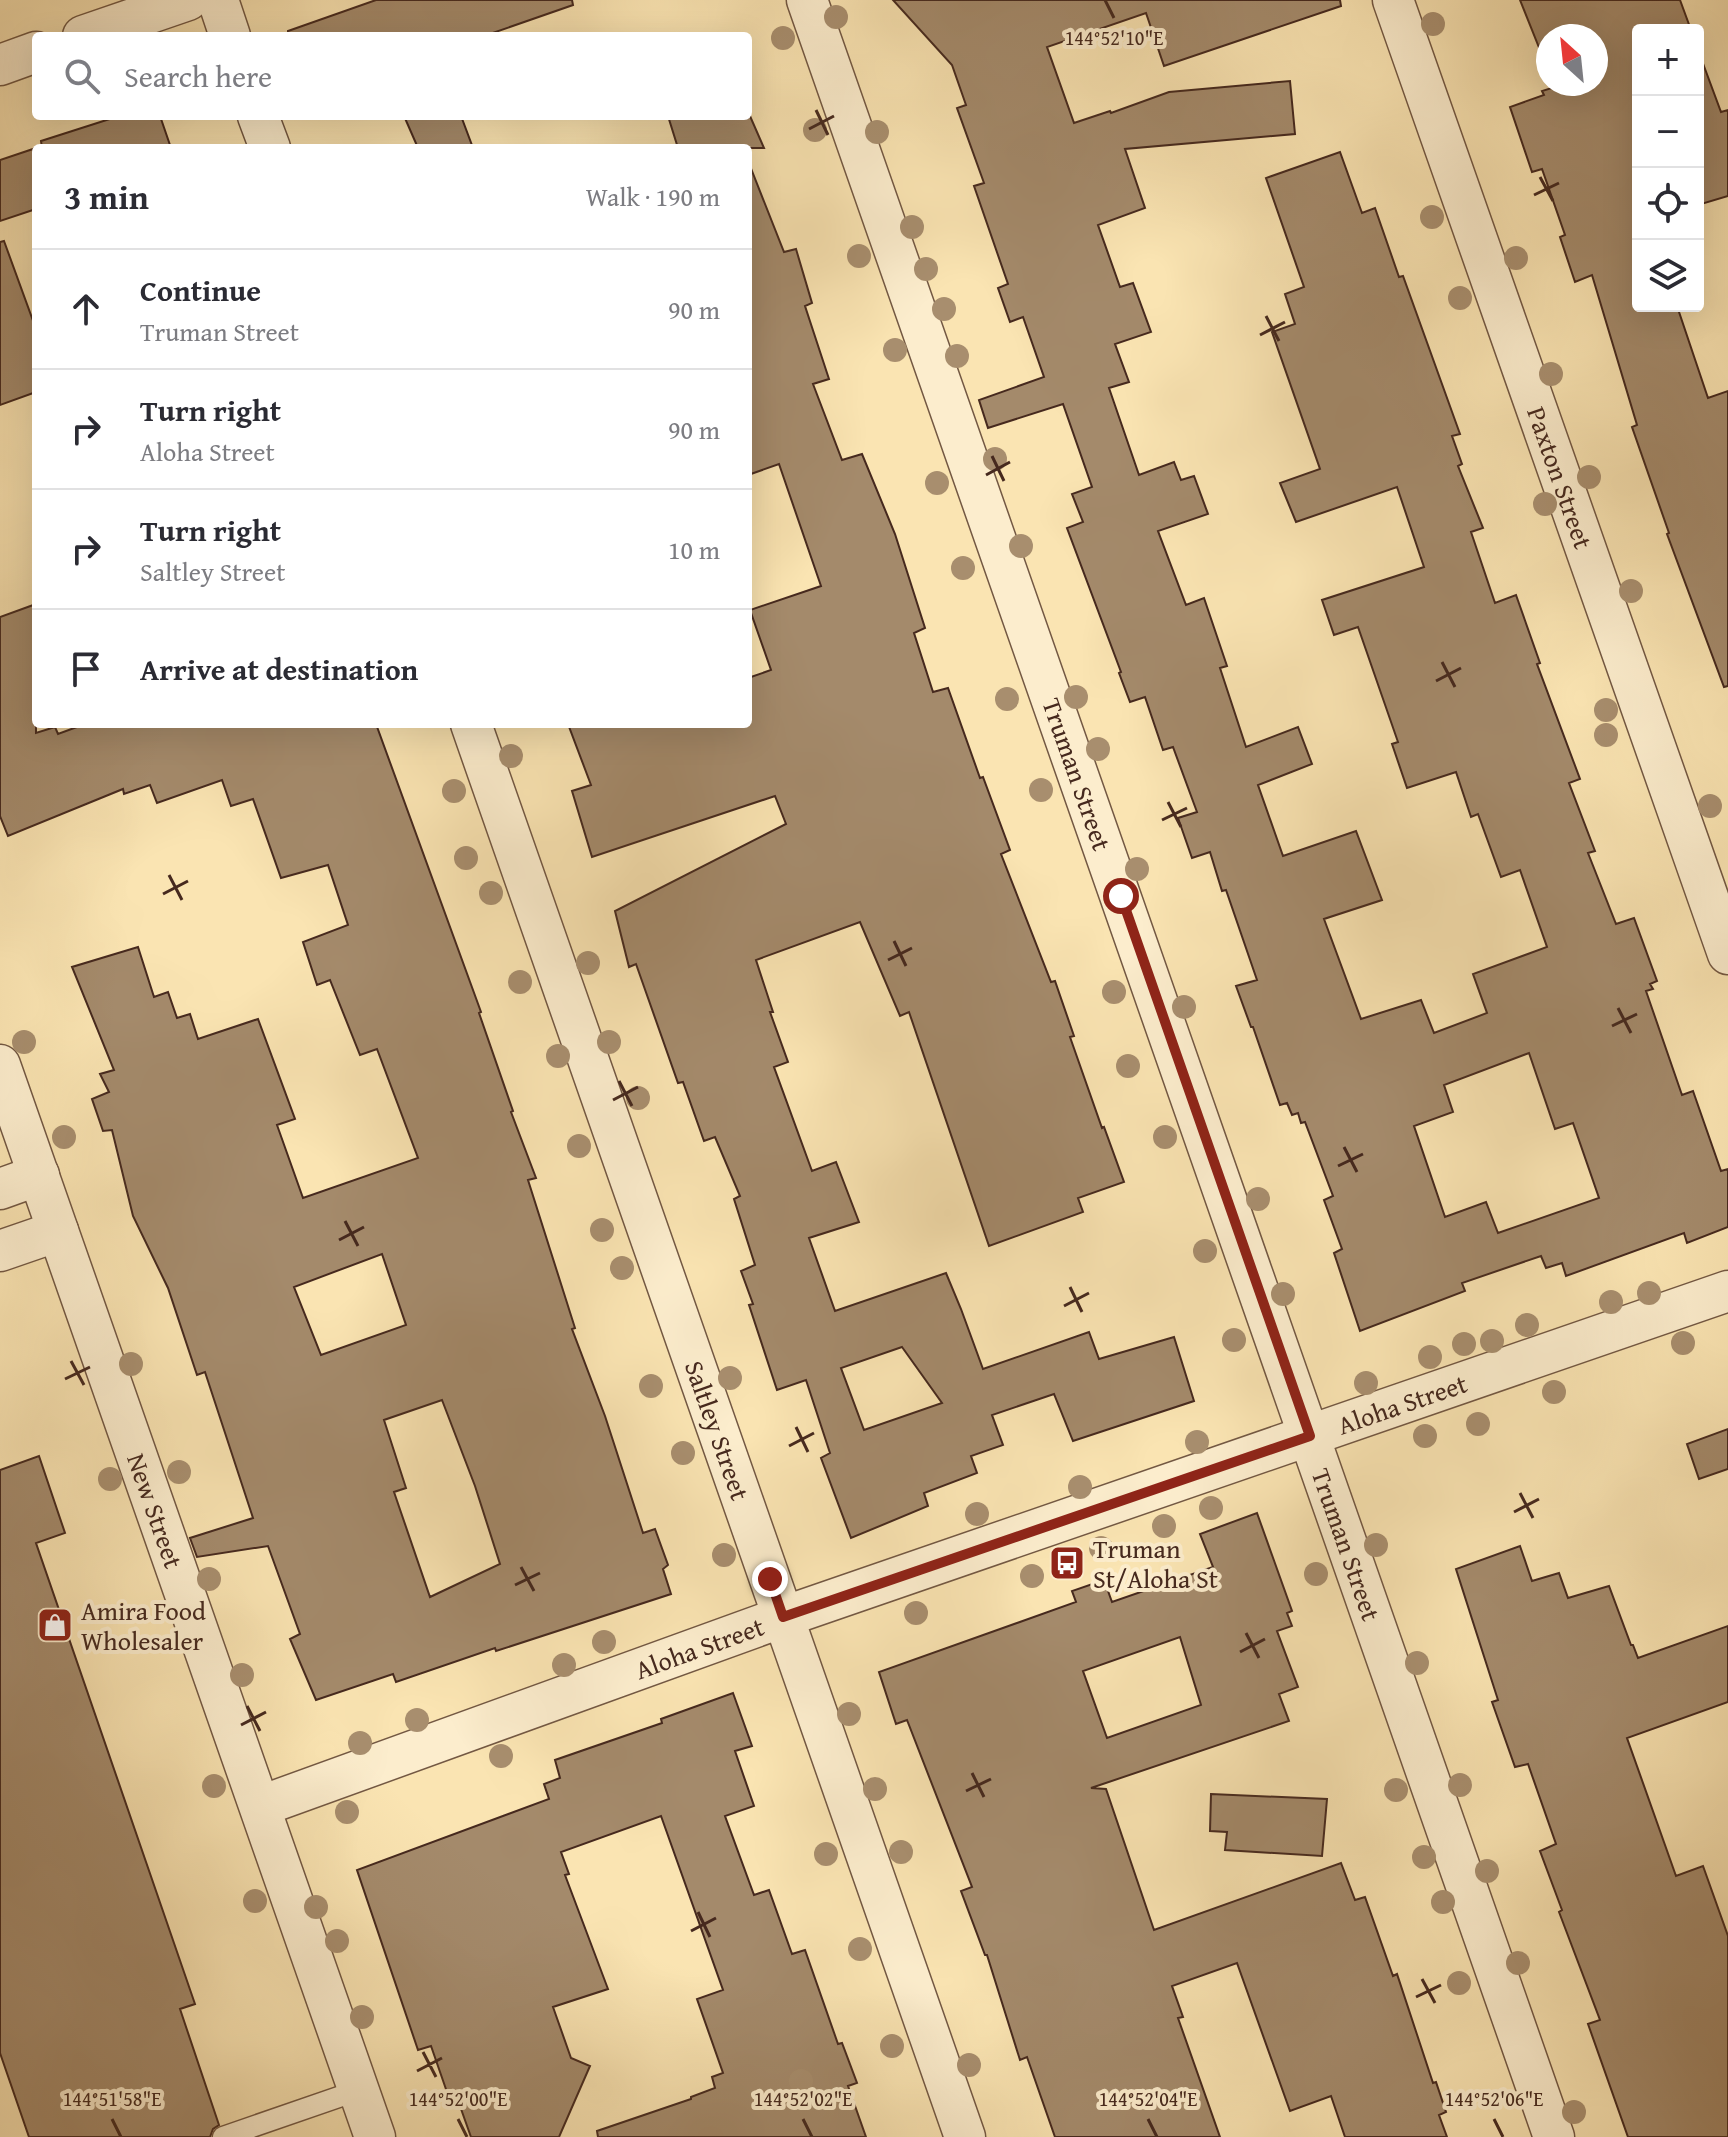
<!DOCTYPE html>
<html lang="en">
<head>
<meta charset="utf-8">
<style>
	:root { --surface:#fff; --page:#f2f2f3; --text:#2b2b33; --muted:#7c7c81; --line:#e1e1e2 }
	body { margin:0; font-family:"Gentium Book Plus",serif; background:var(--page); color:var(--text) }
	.controls { position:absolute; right:24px; top:24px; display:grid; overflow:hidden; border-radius:8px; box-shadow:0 8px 32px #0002 }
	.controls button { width:72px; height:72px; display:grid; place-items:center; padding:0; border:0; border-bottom:2px solid var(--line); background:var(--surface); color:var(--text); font:40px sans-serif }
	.compass { position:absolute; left:1536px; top:24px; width:72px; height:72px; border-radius:50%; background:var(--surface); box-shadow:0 8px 32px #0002; rotate:333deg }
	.stop { position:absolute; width:24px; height:24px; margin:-18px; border:6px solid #8f2418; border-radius:50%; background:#fff }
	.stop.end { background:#8f2418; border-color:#fff; box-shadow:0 2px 8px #0008 }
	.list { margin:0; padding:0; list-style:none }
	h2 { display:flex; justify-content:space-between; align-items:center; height:104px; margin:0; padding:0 32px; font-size:34px }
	h2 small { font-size:26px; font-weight:400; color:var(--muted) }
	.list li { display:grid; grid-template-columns:52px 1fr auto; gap:24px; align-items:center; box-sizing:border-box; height:120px; padding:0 32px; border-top:2px solid var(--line) }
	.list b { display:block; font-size:30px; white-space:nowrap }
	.list p { margin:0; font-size:26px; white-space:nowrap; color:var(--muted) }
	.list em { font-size:26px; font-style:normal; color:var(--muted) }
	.icon { flex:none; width:44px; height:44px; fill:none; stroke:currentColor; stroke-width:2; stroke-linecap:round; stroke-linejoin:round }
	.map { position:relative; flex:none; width:1728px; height:2137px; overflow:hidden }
	.search { position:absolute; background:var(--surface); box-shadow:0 8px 32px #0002; left:32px; top:32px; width:720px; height:88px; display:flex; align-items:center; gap:20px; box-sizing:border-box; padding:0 28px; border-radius:8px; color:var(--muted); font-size:30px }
	.panel { position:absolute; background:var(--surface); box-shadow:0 8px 32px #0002; left:32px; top:144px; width:720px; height:584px; border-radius:8px }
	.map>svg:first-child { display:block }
</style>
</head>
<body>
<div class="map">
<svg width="1728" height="2137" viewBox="0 0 1728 2137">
	<rect width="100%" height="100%" fill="#fae4b2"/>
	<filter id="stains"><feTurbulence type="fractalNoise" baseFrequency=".0025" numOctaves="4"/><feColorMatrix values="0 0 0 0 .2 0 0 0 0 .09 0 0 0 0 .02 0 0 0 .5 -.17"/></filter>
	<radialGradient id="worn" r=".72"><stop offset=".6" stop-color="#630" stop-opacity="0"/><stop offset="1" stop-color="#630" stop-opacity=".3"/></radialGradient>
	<path fill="#a48a6b" stroke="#46291e" stroke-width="2" fill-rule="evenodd" d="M376,0H572L573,5L484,36H288V31Z
		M893,0H1340L1341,6L1164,66L1146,13L1047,47L1074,123L1110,111L1111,113L1169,92L1290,81L1295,134L1125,149L1145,208L1098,225L1120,287L1133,283L1151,332L1115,344L1129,382L1109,388L1139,475L1174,462L1181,480L1194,476L1208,514L1158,531L1186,605L1204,598L1227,666L1220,668L1246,747L1298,727L1312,764L1258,785L1283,856L1356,831L1382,900L1324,919L1361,1019L1421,1000L1434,1033L1487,1013L1473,974L1547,947L1520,870L1501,877L1478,814L1471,817L1456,772L1407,788L1392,744L1398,742L1358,627L1334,635L1322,600L1424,567L1397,487L1296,522L1280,483L1320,469L1272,332L1295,324L1285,294L1304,287L1266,178L1340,152L1362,213L1375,208L1399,277L1403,276L1460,434L1452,436L1462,464L1458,466L1483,528L1471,532L1495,603L1516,595L1540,663L1537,664L1580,779L1569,783L1595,851L1588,853L1616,924L1634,918L1657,981L1650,984L1653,989L1646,991L1682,1095L1693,1091L1721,1171L1728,1169V1227L1687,1243L1684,1233L1566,1276L1562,1263L1546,1268L1541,1256L1462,1283L1465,1291L1360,1331L1334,1253L1342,1249L1324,1200L1333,1196L1305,1122L1301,1123L1298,1113L1292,1115L1287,1103L1280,1105L1253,1027H1251L1236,986L1257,980L1226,890L1222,891L1210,852L1192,858L1178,818L1197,812L1173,747L1163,750L1145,697L1130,702L1119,673L1121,672L1067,528L1083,522L1072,494L1092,487L1063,404L988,428L979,400L1044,377L1023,317L1010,322L998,288L1008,284L974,186L984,183L957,108L966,105L952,65ZM1529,1053L1555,1129L1573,1123L1599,1198L1498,1233L1486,1202L1445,1217L1414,1126L1453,1112L1444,1085Z
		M1520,0H1680L1691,30H1638V306H1677L1708,398L1728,391V686L1724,687L1667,534L1669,533L1632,427L1637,425L1592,275L1575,282L1560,237L1565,235L1542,169L1532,172L1510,107L1544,95L1542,91L1555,87L1553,84H1596V36H1548V70Z
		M1698,50L1721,112L1728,110V196L1698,205Z
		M119,116H160L171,148H42L41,141Z
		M404,116H461L473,148H418Z
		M668,116H750L764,148H678Z
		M36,148V209L0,221V160Z
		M748,166H750L784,252L796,249L812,303L805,306L829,379L813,384L842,460L862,454L895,534L925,628L914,633L933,692L948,688L980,778L983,777L1010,850L1001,854L1051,982L1055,981L1074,1036L1070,1037L1102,1128L1104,1127L1124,1182L1078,1198L1083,1212L989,1246L909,1012L900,1016L860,922L756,960L773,1012H770L788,1062L774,1067L812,1171L836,1162L859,1222L809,1238L835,1311L946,1273L961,1309L983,1369L1089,1332L1099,1359L1174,1337L1194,1401L1073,1441L1054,1394L992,1415L1003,1445L971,1456L977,1473L924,1493L928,1506L851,1538L821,1458L830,1453L806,1380L777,1390L749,1305L753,1304L741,1271L755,1265L734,1199L740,1196L715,1137L704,1141L683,1082L678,1083L636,964L629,967L615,911L786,824L775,796L592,857L572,791L591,785L568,724H748V678L771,670L750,610L821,586L779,464L748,475ZM902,1347L942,1403L864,1430L841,1368Z
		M4,241L36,329V392L0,405V242Z
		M36,604V733L55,727L58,734L85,724H376L481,1012L479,1013L513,1111L511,1112L536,1178L528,1180L575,1328L572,1329L605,1416L643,1533L655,1529L668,1565L663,1569L671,1594L496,1651L495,1648L396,1682L393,1674L316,1700L290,1639L300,1634L268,1546L197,1557L190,1538L253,1518L205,1372L197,1375L168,1288L133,1216L112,1130L103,1131L92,1099L109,1092L100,1074L114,1070L72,967L138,947L154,997L168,992L177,1018L190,1014L198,1039L258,1019L295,1119L277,1125L303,1198L418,1158L377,1049L360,1055L330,980L317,985L303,942L348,925L328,865L281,878L253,799L231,806L222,780L157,803L150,785L124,794L123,789L8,836L0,816V617ZM382,1254L406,1325L321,1355L294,1287ZM442,1400L475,1486L500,1564L430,1597L394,1492L406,1488L384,1420Z
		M1728,1429V1469L1699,1479L1687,1444Z
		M39,1456L65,1533L36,1543L195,2004L180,2009L219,2125L213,2129L210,2137H29L0,2053V1470Z
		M1257,1513L1292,1611L1287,1613L1292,1626L1277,1631L1298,1687L1279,1694L1289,1721L1091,1788L1106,1789L1154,1930L1341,1863L1355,1900L1365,1897L1393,1976L1397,1974L1433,2083L1436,2082L1446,2112L1439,2115L1447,2137H1345L1331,2096L1290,2111L1237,1963L1172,1986L1183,2017L1178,2018L1220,2137H1055L1027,2057L1020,2060L987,1955H985L961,1891L972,1887L907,1720L896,1724L879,1672L1076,1602L1072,1591L1104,1580L1112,1602L1213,1567L1200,1534ZM1180,1637L1201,1705L1107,1738L1083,1671Z
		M1520,1546L1532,1581L1559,1573L1568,1598L1609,1586L1631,1645H1633L1638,1658L1728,1626V1702L1627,1738L1676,1876L1703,1866L1728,1936V2137H1628L1588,2024L1600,2020L1559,1912L1562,1910L1540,1851L1556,1844L1528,1764L1515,1767L1492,1702L1498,1700L1456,1569Z
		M733,1693L752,1746L735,1751L754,1806L725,1816L754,1895L769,1890L792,1954L805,1950L838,2044L842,2043L857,2083L848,2086L866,2137H598L597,2131L691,2099V2097L715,2088L712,2077L723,2073L697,1999L723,1990L661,1816L561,1852L569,1874L565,1875L608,1989L553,2007L571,2058L590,2066L559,2137H471L455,2092L448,2095L431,2046L418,2050L357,1870L549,1799L544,1784L560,1778L555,1760L662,1723L661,1719Z
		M1211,1794L1327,1799L1322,1856L1225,1850L1227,1832L1210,1831Z"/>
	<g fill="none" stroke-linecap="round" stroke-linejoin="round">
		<defs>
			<path id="lane" d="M223,2137L359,2090"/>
			<g id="street">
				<path d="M218,0L230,36"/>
				<path id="s1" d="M807,0L1554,2137"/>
				<path id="s2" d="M1393,0L1728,954"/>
				<path d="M83,36L188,0"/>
				<path d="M0,65L36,52"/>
				<path d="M258,116L270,148"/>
				<path id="s3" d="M471,724L965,2137"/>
				<path id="s4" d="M0,1065L375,2137"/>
				<path d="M0,1189L39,1175"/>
				<path d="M0,1251L58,1231"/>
				<path id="s5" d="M261,1806L783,1617L1728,1291"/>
			</g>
		</defs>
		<use href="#lane" stroke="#735843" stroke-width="23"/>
		<use href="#street" stroke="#735843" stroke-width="43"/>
		<use href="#lane" stroke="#fcedcd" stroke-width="20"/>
		<use href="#street" stroke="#fcedcd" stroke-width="40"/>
	</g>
	<g fill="#a88e6e">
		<circle cx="836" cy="17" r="12"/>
		<circle cx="1433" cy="24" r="12"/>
		<circle cx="783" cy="38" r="12"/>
		<circle cx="815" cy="130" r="12"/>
		<circle cx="877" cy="132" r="12"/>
		<circle cx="1432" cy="217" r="12"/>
		<circle cx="912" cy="227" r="12"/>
		<circle cx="859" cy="256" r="12"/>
		<circle cx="1516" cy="258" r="12"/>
		<circle cx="926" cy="269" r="12"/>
		<circle cx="1460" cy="298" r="12"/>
		<circle cx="944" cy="309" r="12"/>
		<circle cx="895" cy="350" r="12"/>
		<circle cx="957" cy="356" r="12"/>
		<circle cx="1551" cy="374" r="12"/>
		<circle cx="995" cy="459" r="12"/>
		<circle cx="1589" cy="477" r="12"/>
		<circle cx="937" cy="483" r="12"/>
		<circle cx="1545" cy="504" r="12"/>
		<circle cx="1021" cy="546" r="12"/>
		<circle cx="963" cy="568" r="12"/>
		<circle cx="1631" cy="591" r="12"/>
		<circle cx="1076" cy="697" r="12"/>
		<circle cx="1007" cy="699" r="12"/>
		<circle cx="1606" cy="710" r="12"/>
		<circle cx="1606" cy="735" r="12"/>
		<circle cx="1098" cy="749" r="12"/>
		<circle cx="511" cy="756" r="12"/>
		<circle cx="1041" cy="790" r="12"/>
		<circle cx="454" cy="791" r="12"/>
		<circle cx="1710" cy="806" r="12"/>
		<circle cx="466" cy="858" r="12"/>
		<circle cx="1137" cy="869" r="12"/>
		<circle cx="491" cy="893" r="12"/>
		<circle cx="588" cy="963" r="12"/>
		<circle cx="520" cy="982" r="12"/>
		<circle cx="1114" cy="992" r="12"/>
		<circle cx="1184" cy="1007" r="12"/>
		<circle cx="24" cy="1042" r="12"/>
		<circle cx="609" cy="1042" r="12"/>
		<circle cx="558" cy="1056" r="12"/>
		<circle cx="1128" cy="1066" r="12"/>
		<circle cx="638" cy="1098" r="12"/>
		<circle cx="64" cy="1137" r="12"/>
		<circle cx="1165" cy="1137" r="12"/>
		<circle cx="579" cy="1146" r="12"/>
		<circle cx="1258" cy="1199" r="12"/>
		<circle cx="602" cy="1230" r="12"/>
		<circle cx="1205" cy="1251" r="12"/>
		<circle cx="622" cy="1268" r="12"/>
		<circle cx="1649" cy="1293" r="12"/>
		<circle cx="1283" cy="1294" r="12"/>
		<circle cx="1611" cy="1302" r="12"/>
		<circle cx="1527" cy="1325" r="12"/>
		<circle cx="1234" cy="1340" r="12"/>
		<circle cx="1492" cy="1341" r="12"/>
		<circle cx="1683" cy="1343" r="12"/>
		<circle cx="1464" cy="1344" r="12"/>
		<circle cx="1430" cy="1357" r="12"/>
		<circle cx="131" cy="1364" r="12"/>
		<circle cx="730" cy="1378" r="12"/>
		<circle cx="1366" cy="1383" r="12"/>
		<circle cx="651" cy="1386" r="12"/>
		<circle cx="1554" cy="1392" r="12"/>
		<circle cx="1478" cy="1424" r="12"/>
		<circle cx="1425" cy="1436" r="12"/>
		<circle cx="1197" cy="1442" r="12"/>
		<circle cx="683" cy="1453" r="12"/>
		<circle cx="179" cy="1472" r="12"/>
		<circle cx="110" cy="1479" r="12"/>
		<circle cx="1080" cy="1487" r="12"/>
		<circle cx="1211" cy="1508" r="12"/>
		<circle cx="977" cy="1514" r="12"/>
		<circle cx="1164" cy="1526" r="12"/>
		<circle cx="1376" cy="1545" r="12"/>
		<circle cx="1101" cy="1548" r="12"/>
		<circle cx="724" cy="1555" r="12"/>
		<circle cx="1316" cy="1574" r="12"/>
		<circle cx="1032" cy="1576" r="12"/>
		<circle cx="209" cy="1579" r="12"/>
		<circle cx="916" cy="1613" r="12"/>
		<circle cx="604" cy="1642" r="12"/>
		<circle cx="1417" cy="1663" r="12"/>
		<circle cx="564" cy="1665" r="12"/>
		<circle cx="242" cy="1675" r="12"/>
		<circle cx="849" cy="1714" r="12"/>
		<circle cx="417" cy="1720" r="12"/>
		<circle cx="360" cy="1743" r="12"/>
		<circle cx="501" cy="1756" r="12"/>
		<circle cx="1460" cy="1785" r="12"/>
		<circle cx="214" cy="1786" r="12"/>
		<circle cx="875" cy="1789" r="12"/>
		<circle cx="1396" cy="1790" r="12"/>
		<circle cx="347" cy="1812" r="12"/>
		<circle cx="901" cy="1852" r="12"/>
		<circle cx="826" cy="1854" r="12"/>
		<circle cx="1424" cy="1857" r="12"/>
		<circle cx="1487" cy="1871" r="12"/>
		<circle cx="255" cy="1901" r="12"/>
		<circle cx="1443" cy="1902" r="12"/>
		<circle cx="316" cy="1907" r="12"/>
		<circle cx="337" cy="1941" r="12"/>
		<circle cx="860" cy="1949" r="12"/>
		<circle cx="1518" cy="1963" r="12"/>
		<circle cx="1459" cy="1983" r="12"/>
		<circle cx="362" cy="2017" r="12"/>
		<circle cx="892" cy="2046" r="12"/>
		<circle cx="969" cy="2065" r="12"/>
		<circle cx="801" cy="2081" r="12"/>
		<circle cx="1574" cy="2112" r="12"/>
	</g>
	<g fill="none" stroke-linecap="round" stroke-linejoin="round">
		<path stroke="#8f2418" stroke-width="10" d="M770,1579L783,1617L1310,1436L1121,896"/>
	</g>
	<path fill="none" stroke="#46291e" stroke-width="3" d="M1105,0L1114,18M816,110L828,135M809,129L834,116M1540,177L1553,201M1534,195L1559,183M1266,316L1279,341M1260,335L1285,322M992,456L1004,481M986,475L1010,462M1442,662L1455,687M1436,681L1461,668M1168,802L1181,827M1162,820L1187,808M169,875L182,900M163,894L188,881M894,941L906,966M888,960L912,948M1618,1008L1631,1033M1612,1026L1637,1014M619,1081L632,1106M613,1100L638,1087M1344,1147L1357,1172M1338,1166L1363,1154M345,1221L358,1246M339,1240L364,1227M1070,1287L1082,1312M1064,1306L1089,1293M71,1361L84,1385M65,1379L90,1367M796,1427L808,1452M789,1446L814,1433M1520,1493L1533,1518M1514,1512L1539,1499M521,1567L534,1591M515,1585L540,1573M1246,1633L1259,1658M1240,1652L1265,1639M247,1706L260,1731M241,1725L266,1712M972,1773L984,1797M966,1791L991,1779M698,1912L710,1937M691,1931L716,1918M1422,1979L1435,2003M1416,1997L1441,1985M423,2052L436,2077M417,2071L442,2058M112,2119L121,2137M458,2119L467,2137M803,2119L812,2137M1148,2119L1157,2137M1494,2119L1503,2137"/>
	<defs>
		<symbol id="bus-square" viewBox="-11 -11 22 22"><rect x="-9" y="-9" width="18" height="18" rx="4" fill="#8f2418" stroke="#fcedcd"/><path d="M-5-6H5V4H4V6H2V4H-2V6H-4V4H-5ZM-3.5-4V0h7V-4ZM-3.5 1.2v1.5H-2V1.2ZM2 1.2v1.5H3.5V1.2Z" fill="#fff"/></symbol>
		<symbol id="shop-square" viewBox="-11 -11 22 22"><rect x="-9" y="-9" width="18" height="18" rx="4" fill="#8f2418" stroke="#fcedcd"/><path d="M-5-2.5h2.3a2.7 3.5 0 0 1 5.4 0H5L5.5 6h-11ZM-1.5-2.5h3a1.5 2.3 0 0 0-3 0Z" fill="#fff"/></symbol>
	</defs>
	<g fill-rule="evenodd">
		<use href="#bus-square" x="1047" y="1543" width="40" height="40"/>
		<use href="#shop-square" x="35" y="1605" width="40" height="40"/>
	</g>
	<g text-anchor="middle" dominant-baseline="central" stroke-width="8" stroke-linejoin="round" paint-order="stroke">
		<g font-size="26" fill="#46291e" stroke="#fcedcd">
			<text stroke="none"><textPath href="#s2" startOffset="506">Paxton Street</textPath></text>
			<text stroke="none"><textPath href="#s1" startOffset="820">Truman Street</textPath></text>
			<text stroke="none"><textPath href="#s5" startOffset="1210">Aloha Street</textPath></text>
			<text stroke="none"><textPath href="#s3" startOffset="748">Saltley Street</textPath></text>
			<text stroke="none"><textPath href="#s4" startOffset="472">New Street</textPath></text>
			<text stroke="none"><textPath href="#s1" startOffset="1636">Truman Street</textPath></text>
			<text stroke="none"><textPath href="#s5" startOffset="466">Aloha Street</textPath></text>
		</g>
		<g font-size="26" fill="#46291e" stroke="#fcedcd" text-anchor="start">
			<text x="1093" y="1548">Truman<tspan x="1093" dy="30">St/Aloha St</tspan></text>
			<text x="81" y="1610">Amira Food<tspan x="81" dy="30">Wholesaler</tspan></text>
		</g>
	</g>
	<g font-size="20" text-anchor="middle" fill="#46291e" stroke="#fcedcd" stroke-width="8" stroke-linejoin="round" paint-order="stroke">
		<text x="1114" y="45">144°52'10"E</text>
		<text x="112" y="2106">144°51'58"E</text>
		<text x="458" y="2106">144°52'00"E</text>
		<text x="803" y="2106">144°52'02"E</text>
		<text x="1148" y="2106">144°52'04"E</text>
		<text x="1494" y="2106">144°52'06"E</text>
	</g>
	<rect width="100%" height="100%" filter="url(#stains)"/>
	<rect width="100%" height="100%" fill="url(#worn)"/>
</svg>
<div class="controls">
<button>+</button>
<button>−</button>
<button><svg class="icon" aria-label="locate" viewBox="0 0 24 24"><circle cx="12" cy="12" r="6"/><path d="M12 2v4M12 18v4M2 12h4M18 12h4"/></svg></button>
<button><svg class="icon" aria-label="layers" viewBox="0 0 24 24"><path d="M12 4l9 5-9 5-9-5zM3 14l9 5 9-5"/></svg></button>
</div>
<svg class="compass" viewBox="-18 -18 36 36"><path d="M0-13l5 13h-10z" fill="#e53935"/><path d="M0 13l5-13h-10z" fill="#7c7c81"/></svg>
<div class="stop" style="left:1121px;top:896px"></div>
<div class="stop end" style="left:770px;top:1579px"></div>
<div class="search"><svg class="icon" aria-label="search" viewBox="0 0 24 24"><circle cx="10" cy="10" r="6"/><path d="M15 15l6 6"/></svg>Search here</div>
<section class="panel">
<h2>3 min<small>Walk · 190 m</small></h2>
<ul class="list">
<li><svg class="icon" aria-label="ahead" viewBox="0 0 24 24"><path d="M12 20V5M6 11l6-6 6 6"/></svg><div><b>Continue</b><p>Truman Street</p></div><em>90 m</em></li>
<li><svg class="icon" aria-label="right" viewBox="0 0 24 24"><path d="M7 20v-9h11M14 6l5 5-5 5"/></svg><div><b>Turn right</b><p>Aloha Street</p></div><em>90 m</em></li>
<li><svg class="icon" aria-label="right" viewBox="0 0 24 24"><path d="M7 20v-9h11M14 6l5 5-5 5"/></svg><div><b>Turn right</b><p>Saltley Street</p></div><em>10 m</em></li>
<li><svg class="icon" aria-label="arrive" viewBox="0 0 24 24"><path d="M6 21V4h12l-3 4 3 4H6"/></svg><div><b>Arrive at destination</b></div></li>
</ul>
</section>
</div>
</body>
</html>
